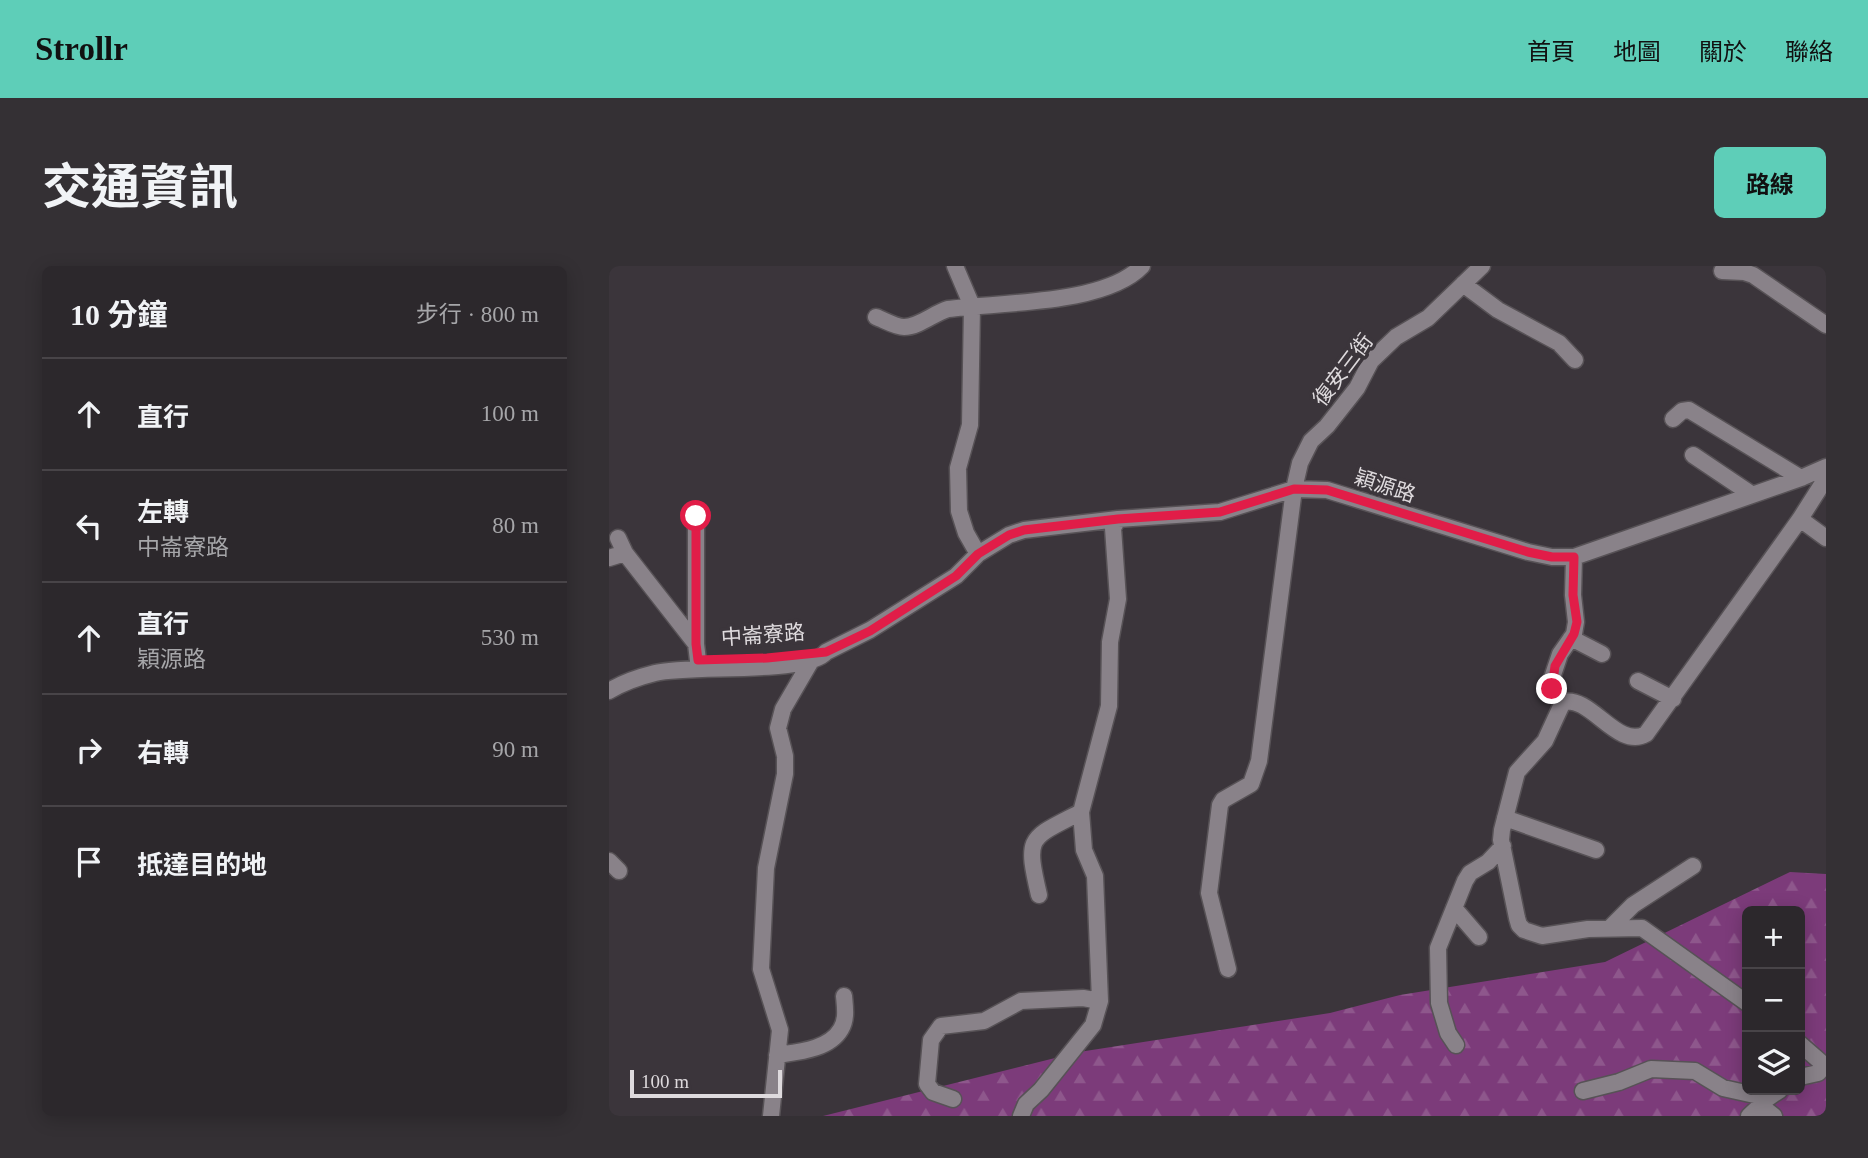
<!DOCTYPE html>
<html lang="zh-TW">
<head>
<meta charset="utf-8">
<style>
	:root { --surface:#2c282c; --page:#343034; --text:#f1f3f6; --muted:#a6a6a9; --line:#484448; --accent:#5eceb8 }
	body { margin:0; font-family:"Times New Roman","Noto Sans TC",serif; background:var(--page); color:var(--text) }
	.controls { position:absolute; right:21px; bottom:21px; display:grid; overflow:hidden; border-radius:10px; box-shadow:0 4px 18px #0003 }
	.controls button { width:63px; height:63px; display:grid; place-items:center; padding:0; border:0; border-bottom:2px solid var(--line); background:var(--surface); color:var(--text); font:35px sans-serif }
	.scale { position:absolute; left:21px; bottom:18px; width:152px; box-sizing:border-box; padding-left:7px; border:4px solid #dedadd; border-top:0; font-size:19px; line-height:24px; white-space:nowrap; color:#dedadd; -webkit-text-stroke:5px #3b353b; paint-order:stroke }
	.stop { position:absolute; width:21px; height:21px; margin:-16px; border:5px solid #e11d48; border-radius:50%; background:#fff }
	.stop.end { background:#e11d48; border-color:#fff; box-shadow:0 2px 7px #0008 }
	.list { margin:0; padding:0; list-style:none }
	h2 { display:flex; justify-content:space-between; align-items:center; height:91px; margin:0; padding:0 28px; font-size:30px }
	h2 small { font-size:23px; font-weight:400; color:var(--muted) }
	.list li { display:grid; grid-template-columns:46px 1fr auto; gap:21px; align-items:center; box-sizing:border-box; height:112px; padding:0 28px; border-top:2px solid var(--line) }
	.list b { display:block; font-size:26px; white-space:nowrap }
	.list p { margin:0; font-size:23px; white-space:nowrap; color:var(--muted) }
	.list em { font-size:23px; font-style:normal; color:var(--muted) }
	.icon { flex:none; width:38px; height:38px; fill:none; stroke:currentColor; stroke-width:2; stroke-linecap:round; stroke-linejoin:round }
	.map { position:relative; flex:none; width:1217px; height:850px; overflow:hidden; border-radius:10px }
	header { display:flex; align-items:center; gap:42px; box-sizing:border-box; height:98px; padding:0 35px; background:var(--accent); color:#111 }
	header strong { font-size:33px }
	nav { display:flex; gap:38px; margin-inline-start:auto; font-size:24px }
	.intro { display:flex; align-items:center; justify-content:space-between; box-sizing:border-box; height:168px; padding:0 42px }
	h1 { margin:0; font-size:49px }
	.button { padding:18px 32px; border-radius:10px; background:var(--accent); color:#111; font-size:24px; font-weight:700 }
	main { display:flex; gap:42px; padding:0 42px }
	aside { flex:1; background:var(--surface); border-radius:10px; box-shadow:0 4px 18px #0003 }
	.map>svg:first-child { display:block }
</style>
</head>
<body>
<header>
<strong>Strollr</strong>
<nav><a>首頁</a><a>地圖</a><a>關於</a><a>聯絡</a></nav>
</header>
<div class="intro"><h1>交通資訊</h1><a class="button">路線</a></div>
<main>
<aside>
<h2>10 分鐘<small>步行 · 800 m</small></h2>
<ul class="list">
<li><svg class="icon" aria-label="ahead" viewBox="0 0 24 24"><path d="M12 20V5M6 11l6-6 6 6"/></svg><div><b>直行</b></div><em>100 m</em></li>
<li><svg class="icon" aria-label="left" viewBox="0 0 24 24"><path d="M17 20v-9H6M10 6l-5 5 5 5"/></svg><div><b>左轉</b><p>中崙寮路</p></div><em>80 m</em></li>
<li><svg class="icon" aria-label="ahead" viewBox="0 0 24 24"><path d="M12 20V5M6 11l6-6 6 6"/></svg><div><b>直行</b><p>穎源路</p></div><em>530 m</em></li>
<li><svg class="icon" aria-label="right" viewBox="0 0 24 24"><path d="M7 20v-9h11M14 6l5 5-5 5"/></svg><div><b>右轉</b></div><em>90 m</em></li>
<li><svg class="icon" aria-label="arrive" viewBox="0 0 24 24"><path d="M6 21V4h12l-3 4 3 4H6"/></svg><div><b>抵達目的地</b></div></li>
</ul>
</aside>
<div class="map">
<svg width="1217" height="850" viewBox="0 0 1217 850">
	<defs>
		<pattern id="forest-firs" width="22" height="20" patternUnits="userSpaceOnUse" patternTransform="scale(1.75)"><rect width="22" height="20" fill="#7c3b7a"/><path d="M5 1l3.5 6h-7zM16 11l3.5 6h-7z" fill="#8e578c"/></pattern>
	</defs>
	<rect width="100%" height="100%" fill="#3b353b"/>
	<path fill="url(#forest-firs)" fill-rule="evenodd" d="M1181,606L1217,608V850H214L470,786L721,747L791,729L996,696ZM1138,645H1191V824H1138Z"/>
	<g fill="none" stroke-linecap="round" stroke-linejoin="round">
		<defs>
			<path id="minor" d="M346,0L363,40L361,159L349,202L350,245L357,267L369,288
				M1113,5L1135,6L1144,9L1217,59
				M854,18L889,44L950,77L966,94
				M267,51C275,54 287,61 295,61C310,61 325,47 339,43C391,36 496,39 533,0
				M1064,153L1073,145L1080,144L1192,212
				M1084,189L1142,228
				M87,250V378L90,403
				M1191,253L1217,272
				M16,287L87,378
				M0,292L16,287L9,272
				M962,372L993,388
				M1029,415L1064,433
				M0,425C13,417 30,411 46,407C80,398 199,409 217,386L261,364L347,310L369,288L400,269L415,264L509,253L611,246L685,223L718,224L919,286L943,291H965L1192,212L1217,201
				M954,436L943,423V412L951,388L965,368L967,356L964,329L965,291
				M896,552L987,584
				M0,595L10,605
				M430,629C416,569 420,573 472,546
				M845,642L870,671
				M1001,662L1024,639L1084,600
				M619,703L600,627L611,539L614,534L642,518L650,495L685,223L691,197L702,175L718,160L748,122L762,95L787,71L819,52L873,0
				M1138,737L1033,662L979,663L933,670L915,664L910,659L908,652L892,574L893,564L908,506L936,475L954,436C982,429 1008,484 1037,468L1191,253L1217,212
				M1191,778L1213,797V803L1209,807L1191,811
				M847,779L839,767L830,737L829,682L856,615L861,607L879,596L894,580
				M168,789C188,786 220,784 232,763C238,753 236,741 235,730
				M974,825L1010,816L1042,803L1086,805L1114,822L1159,832
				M344,833L324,826L318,818L322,774L332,760L375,755L412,735L474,732L491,735
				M1151,839L1165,850
				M162,850L171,764L152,703L157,602L176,508V490L169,462L174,443L202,395
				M412,850L417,838L432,824L484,759L491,735L486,610L475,584L472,546L500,440L501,376L509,333L504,262L509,253
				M1140,850L1159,832L1171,824"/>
		</defs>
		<use href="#minor" stroke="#575256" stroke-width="19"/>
		<use href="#minor" stroke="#898289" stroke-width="16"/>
	</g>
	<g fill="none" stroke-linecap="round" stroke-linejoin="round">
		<path stroke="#e11d48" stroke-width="9" d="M87,250V378L89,394L158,392L217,386L261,365L347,310L369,288L400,269L415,264L509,253L611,246L685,223L718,224L919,286L943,291H965L964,329L968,356L965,368L946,400L943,423"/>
	</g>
	<g text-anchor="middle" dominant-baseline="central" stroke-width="7" stroke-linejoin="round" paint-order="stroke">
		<g font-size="21" fill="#dedadd" stroke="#3b353b">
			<text transform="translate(734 104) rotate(-53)">復安三街</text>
			<text transform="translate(776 220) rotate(18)">穎源路</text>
			<text transform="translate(154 369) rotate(-4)">中崙寮路</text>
		</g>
	</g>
</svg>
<div class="controls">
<button>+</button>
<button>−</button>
<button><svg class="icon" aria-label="layers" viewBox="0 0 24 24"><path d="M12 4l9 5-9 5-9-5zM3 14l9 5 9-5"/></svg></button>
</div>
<div class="scale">100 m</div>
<div class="stop" style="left:87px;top:250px"></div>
<div class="stop end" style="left:943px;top:423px"></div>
</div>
</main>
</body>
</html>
